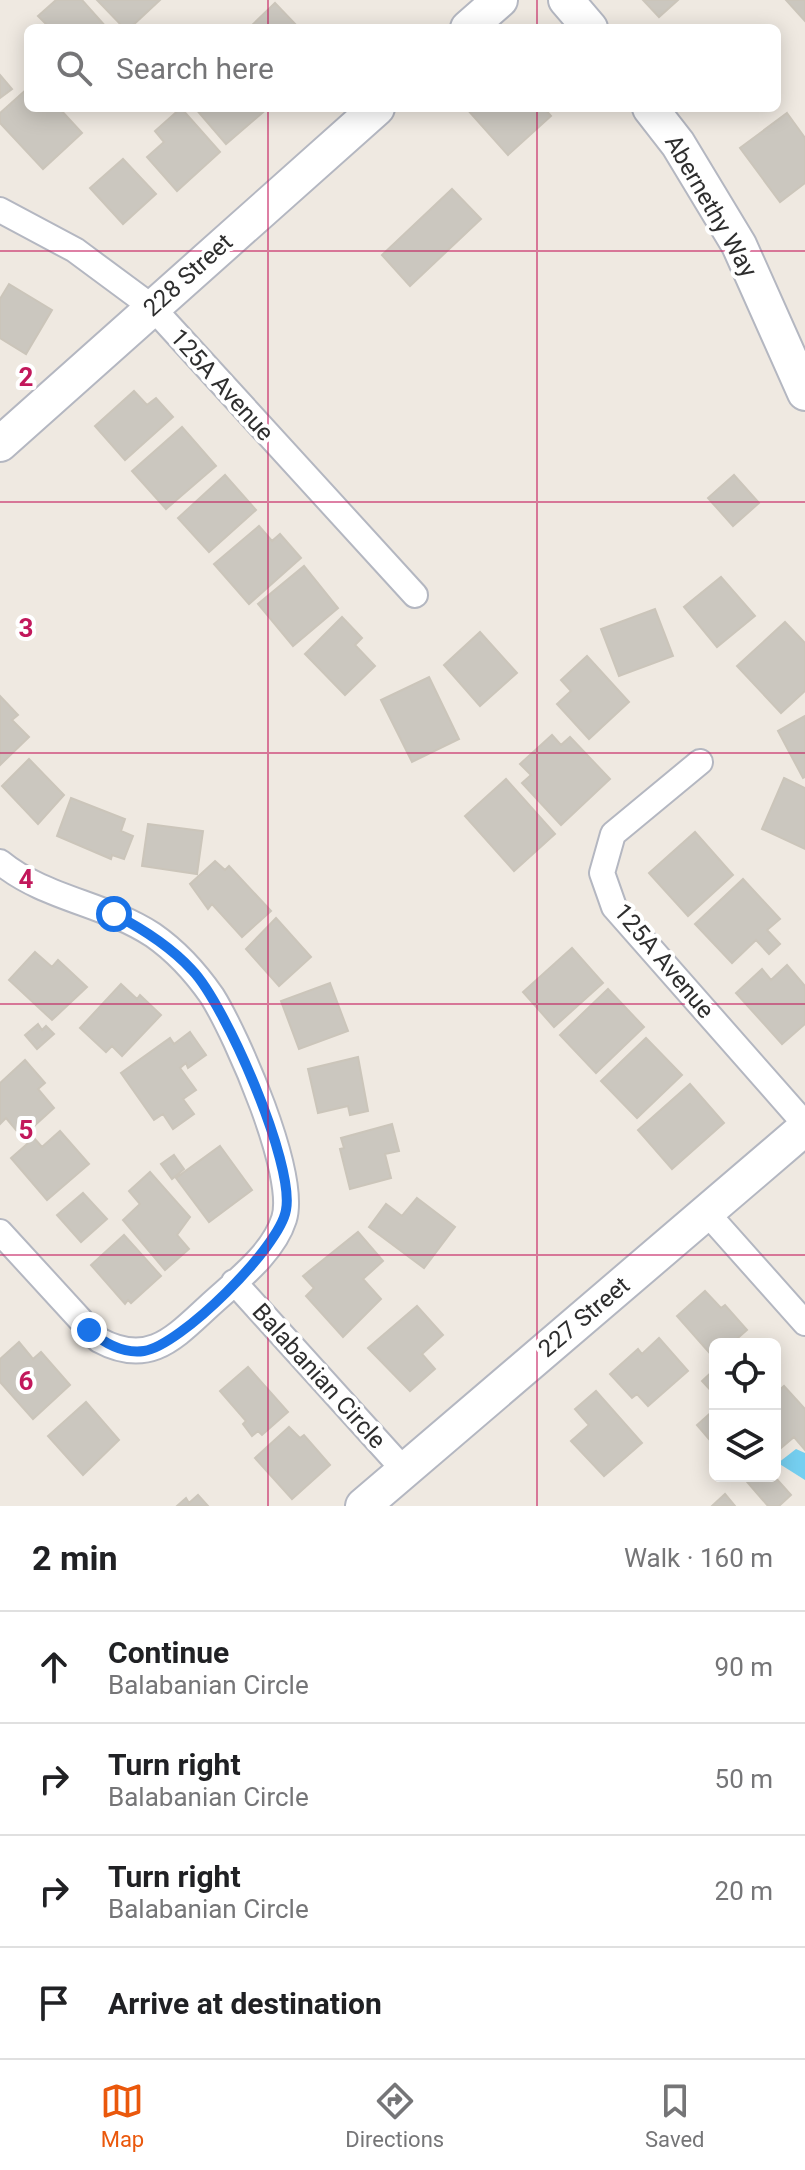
<!DOCTYPE html>
<html lang="en">
<head>
<meta charset="utf-8">
<style>
	:root { --surface:#fff; --page:#f2f2f2; --text:#202124; --muted:#757577; --line:#e0e0e0; --accent:#ea580c }
	body { margin:0; font-family:Roboto,sans-serif; background:var(--page); color:var(--text) }
	.controls { position:absolute; right:24px; bottom:24px; display:grid; overflow:hidden; border-radius:12px; box-shadow:0 4px 20px #0003 }
	.controls button { width:72px; height:72px; display:grid; place-items:center; padding:0; border:0; border-bottom:2px solid var(--line); background:var(--surface); color:var(--text); font:40px sans-serif }
	.stop { position:absolute; width:24px; height:24px; margin:-18px; border:6px solid #1a73e8; border-radius:50%; background:#fff }
	.stop.end { background:#1a73e8; border-color:#fff; box-shadow:0 2px 8px #0008 }
	.list { margin:0; padding:0; list-style:none }
	h2 { display:flex; justify-content:space-between; align-items:center; height:104px; margin:0; padding:0 32px; font-size:34px }
	h2 small { font-size:26px; font-weight:400; color:var(--muted) }
	.list li { display:grid; grid-template-columns:52px 1fr auto; gap:24px; align-items:center; box-sizing:border-box; height:112px; padding:0 32px; border-top:2px solid var(--line) }
	.list b { display:block; font-size:30px; white-space:nowrap }
	.list p { margin:0; font-size:26px; white-space:nowrap; color:var(--muted) }
	.list em { font-size:26px; font-style:normal; color:var(--muted) }
	.icon { flex:none; width:44px; height:44px; fill:none; stroke:currentColor; stroke-width:2; stroke-linecap:round; stroke-linejoin:round }
	.map { position:relative; flex:none; width:805px; height:1506px; overflow:hidden }
	.search { position:absolute; background:var(--surface); box-shadow:0 4px 20px #0003; left:24px; right:24px; top:24px; height:88px; display:flex; align-items:center; gap:20px; box-sizing:border-box; padding:0 28px; border-radius:12px; color:var(--muted); font-size:30px }
	.sheet { height:552px; background:var(--surface) }
	nav { display:flex; justify-content:space-around; align-items:center; box-sizing:border-box; height:112px; border-top:2px solid var(--line); background:var(--surface); font-size:22px; color:var(--muted) }
	nav a { display:grid; justify-items:center; gap:4px }
	nav .on { color:var(--accent) }
	.map>svg:first-child { display:block }
</style>
</head>
<body>
<div class="map">
<svg width="805" height="1506" viewBox="0 0 805 1506">
	<rect width="100%" height="100%" fill="#efe9e1"/>
	<path fill="#75cff0" d="M796,1449L805,1453V1480L778,1463Z"/>
	<path fill="#cbc7bf" stroke="#cbc5ba" stroke-width="2" d="M56,0H82L107,28H50L38,16Z
		M97,0H160L130,28H124Z
		M643,0H678L659,17Z
		M786,0H805V21Z
		M275,3L299,28H249Z
		M0,75L12,89L0,98Z
		M28,88V108H59L82,133L43,169L0,123V113Z
		M181,108L220,152L177,191L147,157L164,142L155,131Z
		M195,108H268L226,144Z
		M466,108H544L551,116L508,155Z
		M787,113L805,138V183L780,202L740,148Z
		M123,159L156,194L123,224L90,188Z
		M452,189L481,219L410,286L382,255Z
		M9,284L52,310L26,354L0,338V299Z
		M134,391L147,405L156,398L173,417L125,460L95,426Z
		M182,427L216,466L166,509L132,471Z
		M225,475L256,510L209,552L178,518Z
		M734,475L759,503L733,526L708,498Z
		M259,526L272,541L280,534L301,558L249,604L214,564Z
		M304,566L338,608L293,646L258,604Z
		M721,577L755,616L717,647L684,607Z
		M655,609L673,656L619,676L601,629Z
		M342,617L362,638L355,645L375,666L345,695L305,654Z
		M785,622L805,643V691L781,713L737,666Z
		M480,632L517,673L480,706L444,665Z
		M587,656L629,702L589,739L557,704L571,691L561,680Z
		M429,677L459,739L412,762L381,700Z
		M0,696L18,715L12,720L29,737L0,765Z
		M805,716V777L803,778L778,731Z
		M552,735L561,745L570,737L610,779L561,825L522,783L531,775L520,764Z
		M29,759L64,795L38,824L2,786Z
		M784,778L805,788V849L762,829Z
		M506,779L555,834L514,871L465,816Z
		M71,798L125,819L121,831L133,836L124,859L112,855L111,859L57,836Z
		M148,824L203,831L197,874L142,866Z
		M695,832L733,875L688,916L649,873Z
		M215,861L225,870L229,866L271,911L242,937L212,904L208,909L190,884Z
		M743,879L780,919L767,930L780,944L769,954L756,940L732,963L695,924Z
		M276,918L311,957L279,986L246,949Z
		M572,948L603,983L554,1027L523,992Z
		M35,952L52,967L58,960L87,987L52,1020L9,980Z
		M787,965L805,986V1024L782,1044L736,993L762,969L771,980Z
		M330,983L348,1031L299,1049L281,1001Z
		M121,984L137,999L140,995L161,1015L122,1056L112,1046L106,1052L80,1028Z
		M608,989L644,1027L596,1073L560,1035Z
		M38,1024L42,1030L46,1026L54,1034L37,1049L25,1035Z
		M190,1032L206,1055L188,1068L186,1063L180,1068L196,1090L183,1099L194,1114L173,1129L163,1114L154,1120L121,1073L170,1038L174,1044Z
		M646,1038L682,1075L637,1118L601,1081Z
		M358,1057L368,1111L350,1115L348,1106L318,1113L308,1069Z
		M25,1060L45,1083L38,1089L54,1108L22,1137L6,1118L0,1124V1083Z
		M690,1084L724,1123L672,1169L638,1130Z
		M392,1124L399,1151L385,1154L391,1178L350,1189L340,1149L344,1148L341,1138Z
		M60,1131L89,1164L47,1200L11,1158L34,1138L42,1147Z
		M220,1146L252,1190L209,1222L176,1178Z
		M174,1155L184,1169L172,1179L161,1164Z
		M150,1172L190,1217L177,1235L189,1249L165,1270L123,1220L140,1204L129,1191Z
		M83,1193L107,1219L81,1242L57,1215Z
		M417,1198L455,1227L424,1268L369,1227L386,1204L402,1216Z
		M358,1232L383,1261L363,1279L381,1299L343,1337L306,1296L314,1288L303,1276Z
		M124,1235L161,1276L131,1303L128,1300L125,1304L91,1265Z
		M705,1291L721,1308L725,1305L747,1330L731,1344H715V1359L677,1316Z
		M417,1306L443,1335L422,1354L435,1369L410,1391L368,1348Z
		M659,1338L688,1371L648,1406L637,1394L632,1398L610,1374L638,1349L642,1354Z
		M19,1342L33,1359L41,1352L70,1385L33,1419L0,1382V1359Z
		M248,1367L288,1412L262,1435L258,1431L252,1436L243,1424L246,1421L220,1391Z
		M714,1370L715,1372V1395L702,1381Z
		M784,1386L805,1409V1450L794,1437L775,1453V1394Z
		M596,1391L642,1443L604,1476L571,1441L589,1425L575,1409Z
		M86,1402L119,1440L83,1475L48,1436Z
		M715,1409V1446L697,1425Z
		M289,1427L300,1438L304,1435L330,1465L292,1499L255,1458Z
		M742,1476H774L791,1495L779,1506H768Z
		M725,1494L735,1506H712Z
		M198,1495L208,1506H177L186,1498L189,1503Z"/>
	<g fill="none" stroke-linecap="round" stroke-linejoin="round">
		<defs>
			<path id="street" d="M0,210L75,250L152,307L415,595
				M700,762L613,834L602,873L614,907L805,1124
				M0,862C45,899 104,903 153,935C176,951 196,973 212,996C237,1036 298,1175 284,1219C273,1254 236,1281 209,1306C174,1338 149,1367 99,1340L0,1232
				M707,1213L805,1323
				M234,1282L404,1470"/>
			<path id="secondary" d="M566,0L590,28
				M468,28L500,0
				M650,108L678,144L739,245L805,393
				M0,444L377,108
				M363,1506L805,1128"/>
		</defs>
		<use href="#street" stroke="#b4b7c1" stroke-width="28"/>
		<use href="#secondary" stroke="#b4b7c1" stroke-width="38"/>
		<use href="#street" stroke="#fff" stroke-width="24"/>
		<use href="#secondary" stroke="#fff" stroke-width="34"/>
	</g>
	<g fill="none" stroke-linecap="round" stroke-linejoin="round">
		<path stroke="#1a73e8" stroke-width="10" d="M89,1330C104,1343 123,1354 144,1351C180,1346 280,1247 286,1210C295,1164 225,1004 192,970C170,946 143,929 114,914"/>
	</g>
	<path fill="none" stroke="#c2185b" stroke-width="2" stroke-opacity="0.55" d="M268,0V28M537,0V28M268,108V1506M537,108V1506M0,251H805M0,502H805M0,753H805M0,1004H805M0,1255H805"/>
	<g text-anchor="middle" dominant-baseline="central" stroke-width="8" stroke-linejoin="round" paint-order="stroke">
		<g font-size="24" fill="#2e2e2e" stroke="#fff">
			<text transform="translate(711 206) rotate(60)">Abernethy Way</text>
			<text transform="translate(188 275) rotate(-42)">228 Street</text>
			<text transform="translate(222 385) rotate(48)">125A Avenue</text>
			<text transform="translate(664 961) rotate(50)">125A Avenue</text>
			<text transform="translate(584 1317) rotate(-40)">227 Street</text>
			<text transform="translate(319 1376) rotate(48)">Balabanian Circle</text>
		</g>
	</g>
	<g font-size="26" text-anchor="middle" font-weight="bold" fill="#c2185b" stroke="#fff" stroke-width="8" stroke-linejoin="round" paint-order="stroke">
		<text x="26" y="386">2</text>
		<text x="26" y="637">3</text>
		<text x="26" y="888">4</text>
		<text x="26" y="1139">5</text>
		<text x="26" y="1390">6</text>
	</g>
</svg>
<div class="controls">
<button><svg class="icon" aria-label="locate" viewBox="0 0 24 24"><circle cx="12" cy="12" r="6"/><path d="M12 2v4M12 18v4M2 12h4M18 12h4"/></svg></button>
<button><svg class="icon" aria-label="layers" viewBox="0 0 24 24"><path d="M12 4l9 5-9 5-9-5zM3 14l9 5 9-5"/></svg></button>
</div>
<div class="stop" style="left:114px;top:914px"></div>
<div class="stop end" style="left:89px;top:1330px"></div>
<div class="search"><svg class="icon" aria-label="search" viewBox="0 0 24 24"><circle cx="10" cy="10" r="6"/><path d="M15 15l6 6"/></svg>Search here</div>
</div>
<section class="sheet">
<h2>2 min<small>Walk · 160 m</small></h2>
<ul class="list">
<li><svg class="icon" aria-label="ahead" viewBox="0 0 24 24"><path d="M12 20V5M6 11l6-6 6 6"/></svg><div><b>Continue</b><p>Balabanian Circle</p></div><em>90 m</em></li>
<li><svg class="icon" aria-label="right" viewBox="0 0 24 24"><path d="M7 20v-9h11M14 6l5 5-5 5"/></svg><div><b>Turn right</b><p>Balabanian Circle</p></div><em>50 m</em></li>
<li><svg class="icon" aria-label="right" viewBox="0 0 24 24"><path d="M7 20v-9h11M14 6l5 5-5 5"/></svg><div><b>Turn right</b><p>Balabanian Circle</p></div><em>20 m</em></li>
<li><svg class="icon" aria-label="arrive" viewBox="0 0 24 24"><path d="M6 21V4h12l-3 4 3 4H6"/></svg><div><b>Arrive at destination</b></div></li>
</ul>
</section>
<nav>
<a class="on"><svg class="icon" aria-label="map" viewBox="0 0 24 24"><path d="M3 6l6-2 6 2 6-2v14l-6 2-6-2-6 2zM9 4v14M15 6v14"/></svg>Map</a>
<a><svg class="icon" aria-label="directions" viewBox="0 0 24 24"><path d="M12 3l9 9-9 9-9-9zM9 14v-3h6M13 9l2 2-2 2"/></svg>Directions</a>
<a><svg class="icon" aria-label="saved" viewBox="0 0 24 24"><path d="M7 4h10v16l-5-4-5 4z"/></svg>Saved</a>
</nav>
</body>
</html>
